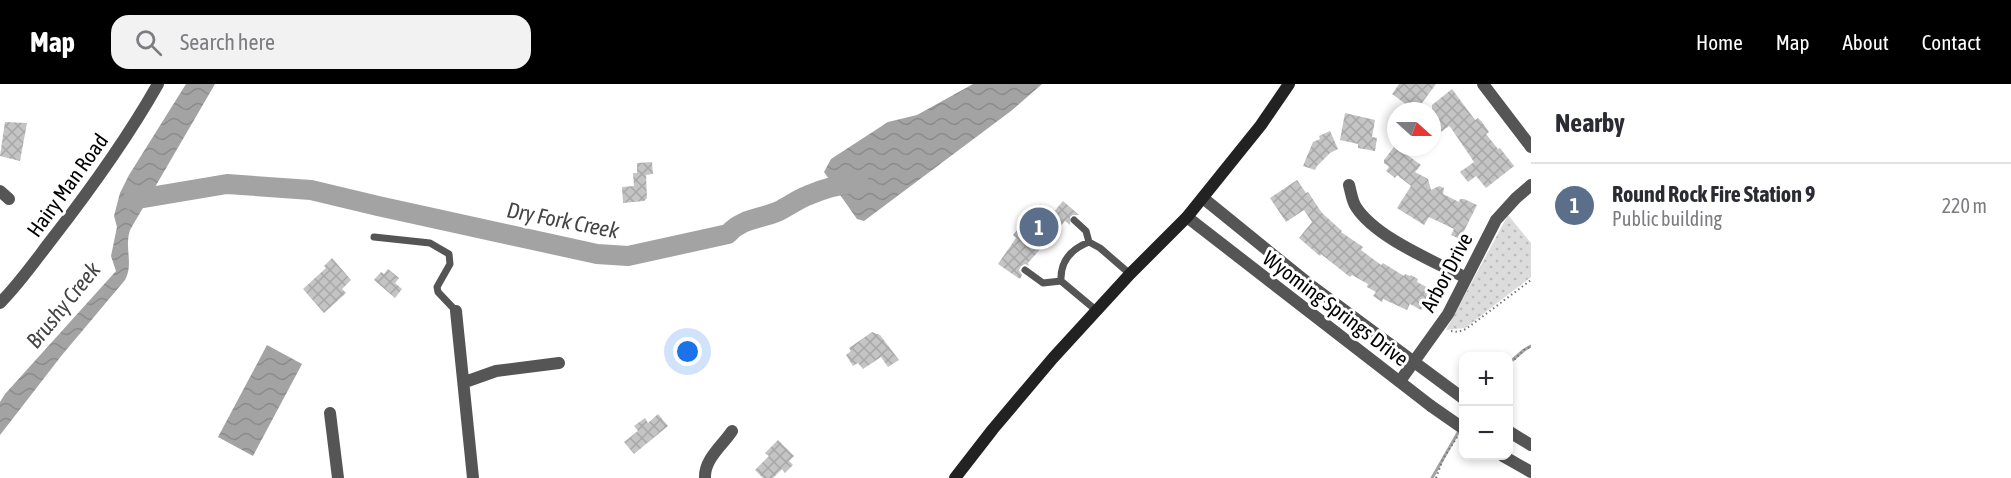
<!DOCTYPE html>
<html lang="en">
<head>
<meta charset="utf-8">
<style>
	:root { --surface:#fff; --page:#f2f2f3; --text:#2b2b33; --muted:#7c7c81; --line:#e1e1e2; --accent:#000 }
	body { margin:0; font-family:"Asap Condensed",sans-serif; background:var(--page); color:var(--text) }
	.controls { position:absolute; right:18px; bottom:18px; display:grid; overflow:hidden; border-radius:12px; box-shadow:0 3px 9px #0003 }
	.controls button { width:54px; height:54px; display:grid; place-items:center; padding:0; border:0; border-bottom:2px solid var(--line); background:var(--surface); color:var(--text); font:30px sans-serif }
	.compass { position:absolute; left:1387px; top:18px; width:54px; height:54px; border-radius:50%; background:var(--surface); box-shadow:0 3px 9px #0003; rotate:111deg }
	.you { position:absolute; left:688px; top:268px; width:21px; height:21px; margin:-15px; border:4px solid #fff; border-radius:50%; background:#1a73e8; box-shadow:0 0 0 9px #1a73e833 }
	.badge { display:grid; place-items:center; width:39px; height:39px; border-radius:50%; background:var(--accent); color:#fff; font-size:20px; font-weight:700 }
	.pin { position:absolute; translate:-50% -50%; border:3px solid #fff; box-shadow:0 2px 6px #0006 }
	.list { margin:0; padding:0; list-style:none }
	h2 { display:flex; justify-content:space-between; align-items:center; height:78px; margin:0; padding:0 24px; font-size:26px }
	h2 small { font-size:20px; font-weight:400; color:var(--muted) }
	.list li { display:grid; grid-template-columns:39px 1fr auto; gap:18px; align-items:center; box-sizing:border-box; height:84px; padding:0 24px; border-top:2px solid var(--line) }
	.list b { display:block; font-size:22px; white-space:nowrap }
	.list p { margin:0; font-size:20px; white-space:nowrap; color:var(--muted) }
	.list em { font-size:20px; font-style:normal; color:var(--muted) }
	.icon { flex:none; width:33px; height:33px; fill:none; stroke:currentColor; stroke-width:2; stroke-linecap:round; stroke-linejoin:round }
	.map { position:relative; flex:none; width:1531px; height:394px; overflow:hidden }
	header { display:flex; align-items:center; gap:36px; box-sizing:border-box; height:84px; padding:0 30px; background:var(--accent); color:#fff }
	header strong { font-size:28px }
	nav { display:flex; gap:33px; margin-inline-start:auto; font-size:21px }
	.search { width:420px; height:54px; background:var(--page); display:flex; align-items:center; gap:15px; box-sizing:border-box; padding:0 21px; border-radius:18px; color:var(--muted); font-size:22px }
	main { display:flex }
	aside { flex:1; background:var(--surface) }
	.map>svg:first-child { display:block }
</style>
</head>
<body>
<header>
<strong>Map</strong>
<div class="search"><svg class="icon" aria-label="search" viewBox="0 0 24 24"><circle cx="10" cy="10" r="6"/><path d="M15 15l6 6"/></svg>Search here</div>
<nav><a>Home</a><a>Map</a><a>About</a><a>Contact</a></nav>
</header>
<main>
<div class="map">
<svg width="1531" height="394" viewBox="0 0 1531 394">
	<defs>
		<pattern id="park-dots" width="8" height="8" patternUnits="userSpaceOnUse" patternTransform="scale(1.5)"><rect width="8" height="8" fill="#dcdcdc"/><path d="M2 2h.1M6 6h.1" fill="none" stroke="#bbb" stroke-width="1.8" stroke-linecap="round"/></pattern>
		<pattern id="water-waves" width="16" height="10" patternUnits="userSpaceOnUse" patternTransform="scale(1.5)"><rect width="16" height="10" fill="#a3a3a3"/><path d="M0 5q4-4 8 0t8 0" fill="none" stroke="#8b8b8b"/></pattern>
		<pattern id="building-cross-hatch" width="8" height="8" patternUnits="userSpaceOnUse" patternTransform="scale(1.5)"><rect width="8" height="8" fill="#c4c4c4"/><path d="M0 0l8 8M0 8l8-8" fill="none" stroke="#a7a7a7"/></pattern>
	</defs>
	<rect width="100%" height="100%" fill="#fff"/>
	<path fill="url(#park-dots)" d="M1508,131L1531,159V193L1465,244L1446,246Z"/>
	<path fill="url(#water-waves)" d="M186,0H215L130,146C124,165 134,179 125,196L62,271L0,351V318L5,310L116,187L111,172L117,143L114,132L120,109L129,91Z
		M973,0H1042L1011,27L864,137L857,135L824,88L831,75L888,38L917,31Z
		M267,261L302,280L253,372L218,353Z"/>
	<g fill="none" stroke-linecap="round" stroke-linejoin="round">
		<path stroke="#a3a3a3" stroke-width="3" d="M1508,280L1524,266L1531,262
			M1432,394L1459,347"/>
		<path stroke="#a3a3a3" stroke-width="20" d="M132,116L227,100L311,106L378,122L597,170L628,172L728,150C742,134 761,135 779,127C789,122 798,115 809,111C825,104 842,100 859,98"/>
	</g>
	<path fill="url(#building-cross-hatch)" d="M1399,0H1436L1416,27H1403L1407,21L1392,10Z
		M1452,5L1475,36L1478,34L1482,38L1489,48L1486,50L1498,65L1500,64L1514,82L1486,104L1476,92L1468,98L1460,88L1474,78L1451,44L1449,42L1441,48L1437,37L1432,30V21Z
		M1345,29L1375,36L1372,53L1377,54L1375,67L1358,64V60L1340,56Z
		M5,38L27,39L20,77L0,72Z
		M1330,47L1338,65L1330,69L1317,82L1315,86L1303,82L1313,58L1320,55L1319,52Z
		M1394,63H1411L1406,70L1421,81L1415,88L1428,95L1431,106L1439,102L1444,104L1443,110L1459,118L1460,115H1464L1477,121L1460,155L1451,151L1454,145L1429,133L1424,141L1397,124L1411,102L1397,91L1395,94L1386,87L1389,83L1384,79V76Z
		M652,78L653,90L646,91L647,114L644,117L623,119L622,103L634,102L633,89H637V79Z
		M1297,96L1306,109L1308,108L1322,129L1342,147L1341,148L1363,163L1361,166L1381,181L1383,179L1404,192L1405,190L1410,192L1411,191L1418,195L1417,198L1432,206L1421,226L1410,220L1407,226L1383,215L1382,218L1373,212L1376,208L1367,203L1368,200L1352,191L1350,193L1321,170L1320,172L1299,154L1312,138L1304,126L1286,138L1270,114Z
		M1063,117L1079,131H1073L1070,133V141L1065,137L1028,179L1029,182L1025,180L1021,182L1019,186L1022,191L1020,195L998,180L1016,154L1013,151L1040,120L1052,130Z
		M332,174L351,196L342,205L346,209L324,229L303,205L326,184L324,182Z
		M388,185L399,194L395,199L402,205L395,214L374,196L381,188L384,190Z
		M872,248L880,251L899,276L888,283L881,273L863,285L858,279L853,282L846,271L851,267L849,264Z
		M658,330L668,342L634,370L624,358L638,347L634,342L645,334L648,339Z
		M778,356L794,372L789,377L793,381L785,389L782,385L773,394H763L755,386L769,372L765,369Z"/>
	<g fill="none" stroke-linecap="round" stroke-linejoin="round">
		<path stroke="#777" stroke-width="2" stroke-dasharray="1.5 3" stroke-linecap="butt" d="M1451,247L1458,248L1466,245L1531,196
			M1508,282L1524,266L1531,262
			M1436,394L1443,375L1457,353"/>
		<path stroke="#555" stroke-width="7" d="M1074,136L1086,147L1089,158
			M374,153L430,159L449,170L450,180L437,203L438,208L456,227
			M1025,186L1043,199L1061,197
			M1097,227L1061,197C1060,177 1071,165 1089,158L1100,164L1130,190"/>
		<path stroke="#555" stroke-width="12" d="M1483,0L1531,63
			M1349,101C1351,108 1352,117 1356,123C1376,154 1434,177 1466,194
			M0,107L9,115
			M456,227L473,394
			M1400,297L1448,230L1496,136L1516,114L1531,101
			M465,298L496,287L559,279
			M330,329L338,394
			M705,394C704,375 723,361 732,347"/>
		<path stroke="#555" stroke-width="12" d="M1203,114L1309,200L1464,315
			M1187,133L1431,322
			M0,219C19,200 35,177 52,155C90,106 127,55 158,0
			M1508,347L1531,361
			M1503,372L1531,388"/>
		<path stroke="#222" stroke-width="12" d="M955,394L993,345L1053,274L1130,190L1187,133L1261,41L1289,0"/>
		<path stroke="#555" stroke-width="12" d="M1431,322L1464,345"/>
	</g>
	<g text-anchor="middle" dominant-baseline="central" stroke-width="6" stroke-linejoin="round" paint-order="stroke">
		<g font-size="21" fill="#000" stroke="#fff">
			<text transform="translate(67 101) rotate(-54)">Hairy Man Road</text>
			<text transform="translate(1446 188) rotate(-62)">Arbor Drive</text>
			<text transform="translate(1336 224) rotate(37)">Wyoming Springs Drive</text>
		</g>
		<g font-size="22" font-style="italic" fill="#444" stroke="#fff">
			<text transform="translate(563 136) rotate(11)">Dry Fork Creek</text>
			<text transform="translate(63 221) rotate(-51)">Brushy Creek</text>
		</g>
	</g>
</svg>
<div class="controls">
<button>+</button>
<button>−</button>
</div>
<svg class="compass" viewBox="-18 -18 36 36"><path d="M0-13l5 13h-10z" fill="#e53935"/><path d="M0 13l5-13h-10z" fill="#7c7c81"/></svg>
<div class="you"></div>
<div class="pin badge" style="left:1039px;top:143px;background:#5c6f8a">1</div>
</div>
<aside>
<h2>Nearby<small></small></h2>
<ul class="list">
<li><span class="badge" style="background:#5c6f8a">1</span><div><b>Round Rock Fire Station 9</b><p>Public building</p></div><em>220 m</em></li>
</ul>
</aside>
</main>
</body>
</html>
